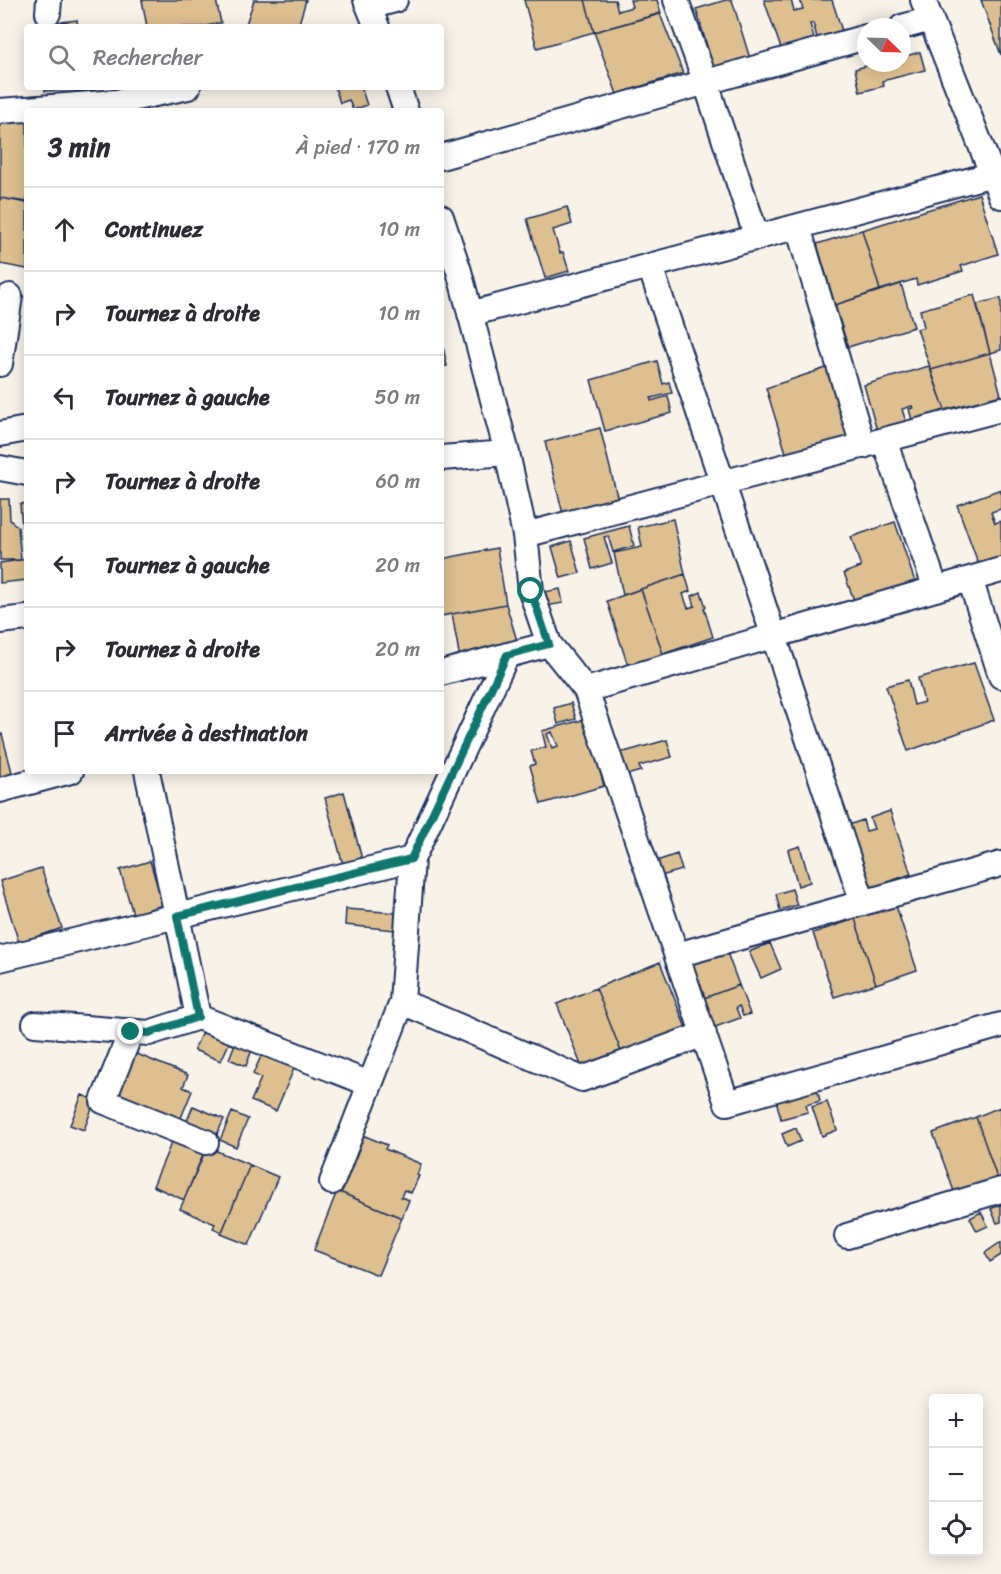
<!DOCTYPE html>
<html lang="fr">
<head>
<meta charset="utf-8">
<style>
	:root { --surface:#fff; --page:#f7f7f7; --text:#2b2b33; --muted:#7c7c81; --line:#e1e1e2 }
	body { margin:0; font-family:Sriracha,sans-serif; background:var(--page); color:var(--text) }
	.controls { position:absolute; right:18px; bottom:18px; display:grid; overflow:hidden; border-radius:6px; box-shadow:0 3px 15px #0003 }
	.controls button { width:54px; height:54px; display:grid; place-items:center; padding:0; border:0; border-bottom:2px solid var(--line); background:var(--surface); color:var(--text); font:30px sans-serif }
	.compass { position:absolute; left:857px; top:18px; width:54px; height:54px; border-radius:50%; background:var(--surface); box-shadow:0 3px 15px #0003; rotate:113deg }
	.stop { position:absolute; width:18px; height:18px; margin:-14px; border:4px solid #0f766e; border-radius:50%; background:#fff }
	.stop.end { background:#0f766e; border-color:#fff; box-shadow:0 2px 6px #0008 }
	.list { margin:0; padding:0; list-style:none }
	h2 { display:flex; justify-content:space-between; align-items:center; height:78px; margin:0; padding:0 24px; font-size:26px }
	h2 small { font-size:20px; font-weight:400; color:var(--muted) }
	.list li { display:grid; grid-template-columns:39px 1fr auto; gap:18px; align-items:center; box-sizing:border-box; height:84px; padding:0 24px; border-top:2px solid var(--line) }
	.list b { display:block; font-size:22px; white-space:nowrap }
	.list em { font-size:20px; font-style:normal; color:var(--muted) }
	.icon { flex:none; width:33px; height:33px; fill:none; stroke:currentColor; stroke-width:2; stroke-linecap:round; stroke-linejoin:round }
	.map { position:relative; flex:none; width:1001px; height:1574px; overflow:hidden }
	.search { position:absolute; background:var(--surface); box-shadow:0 3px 15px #0003; left:24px; top:24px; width:420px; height:66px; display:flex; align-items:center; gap:15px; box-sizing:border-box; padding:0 21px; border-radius:6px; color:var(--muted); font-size:22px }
	.panel { position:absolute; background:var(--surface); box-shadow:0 3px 15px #0003; left:24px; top:108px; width:420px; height:666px; border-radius:6px }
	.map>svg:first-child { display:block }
</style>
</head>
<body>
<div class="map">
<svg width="1001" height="1574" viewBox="0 0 1001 1574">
	<rect width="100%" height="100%" fill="#f8f2e9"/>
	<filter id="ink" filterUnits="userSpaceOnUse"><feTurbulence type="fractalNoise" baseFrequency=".0167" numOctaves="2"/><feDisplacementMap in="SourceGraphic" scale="12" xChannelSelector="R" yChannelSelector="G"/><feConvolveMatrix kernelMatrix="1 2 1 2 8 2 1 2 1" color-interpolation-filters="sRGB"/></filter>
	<g filter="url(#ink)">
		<path fill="#ddbf90" stroke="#1b2f5e" stroke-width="1.5" fill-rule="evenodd" d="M142,0H216L221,23L201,27H147Z
			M254,0H306L298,27H245Z
			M524,0H585L594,32L537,48Z
			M585,0H615L618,11L632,7L630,0H657L661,13L594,32Z
			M726,0H732L751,62L715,73L696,9Z
			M764,0H791L794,11L803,9L800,0H832L844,37L819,44L813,23L810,24L816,45L783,54Z
			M981,0H1001V55Z
			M660,14L683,73L617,94L594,32Z
			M77,20L78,27H53V23Z
			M920,52L925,70L882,81L884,86L860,92L855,69L877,63H902V57Z
			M45,87H94L95,90L45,91Z
			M335,87H361L367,105L353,110L349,100L340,103Z
			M27,120V202L0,198V123Z
			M979,194L998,254L961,266L963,271L917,285L916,279L880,290L862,230Z
			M0,198L27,203V269L0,264Z
			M567,207L572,224L553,230L560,253L563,252L569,271L545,278L527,219Z
			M862,230L880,290L835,305L817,244Z
			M901,284L914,327L848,347L835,305Z
			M974,295L990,353L931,370L917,329L924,327L920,310Z
			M1001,298V350L990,353L977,304Z
			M441,337L447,366L441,367Z
			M990,353L1001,395L945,410L931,370Z
			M657,361L663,384L669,382L672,393L651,398V401L668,396L672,413L605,431L591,380Z
			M929,366L945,410L912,420L909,409L913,408L912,406L902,409L906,422L877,431L864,385Z
			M826,368L848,437L787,456L766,388Z
			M600,428L618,500L563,514L545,442Z
			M1001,489V509L991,512L995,523L1001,521V564L981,571L957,505Z
			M0,499H9L10,520L18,527L21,560H0Z
			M27,503V527H22L20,504Z
			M673,519L685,574L623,595L614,553L642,547L638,527Z
			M895,522L915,582L855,603L844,573L861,567L851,537Z
			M629,526L634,546L613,552L608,536L604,537L612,563L592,569L584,538Z
			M571,541L580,573L561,578L552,547Z
			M497,548L506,604L441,616V559Z
			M27,559V580L0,583V563Z
			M685,574L690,591L683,594L688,608L695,606L692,596L701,592L706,607L704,608L713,637L663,654L641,589Z
			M560,589L563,603L547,606L544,592Z
			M641,589L663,654L628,666L607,601Z
			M506,604L518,644L460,659L452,614Z
			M974,663L994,720L908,751L886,686L908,680L914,705L924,702L918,678Z
			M571,703L576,719L558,724L554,708Z
			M586,719L604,786L541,804L530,766L535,764L531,751L546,747L542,731ZM552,732L558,746L552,748L547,734Z
			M0,734H2L13,776L0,779Z
			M667,740L672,757L639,766L641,771L619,777L613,755Z
			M344,792L362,859L343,865L325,798Z
			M890,811L911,874L864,890L843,827L863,820L866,831L874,829L870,818Z
			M800,846L810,882L798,886L788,850Z
			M677,854L682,870L661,876L657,861Z
			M150,861L163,905L133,914L120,870Z
			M41,868L62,928L19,943L0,881Z
			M792,889L797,905L780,910L776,894Z
			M896,906L917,970L876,984L855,919Z
			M346,909L397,913L395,930L345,925Z
			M855,919L876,984L834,997L813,933Z
			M770,943L781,969L761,978L749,952Z
			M726,950L739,985L696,1001L684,966Z
			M660,962L686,1028L622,1054L596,988Z
			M739,985L750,1014L743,1016L739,1006L736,1008L740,1018L707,1030L696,1001Z
			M596,988L622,1054L583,1070L557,1004Z
			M203,1030L230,1041L221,1061L194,1050Z
			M236,1041L253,1047L246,1066L229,1059Z
			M264,1050L296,1064L276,1111L251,1101L261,1078L253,1074Z
			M132,1052L188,1075L183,1087L192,1091L178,1125L114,1100Z
			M817,1089L820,1101L806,1105L808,1112L781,1119L776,1100Z
			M82,1095L95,1100L84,1130L70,1125Z
			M827,1102L837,1130L822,1136L812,1107Z
			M193,1106L224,1119L215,1139L185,1126Z
			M1000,1107L1001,1177L997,1178L976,1117Z
			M232,1112L248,1119L236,1147L220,1140Z
			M976,1117L997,1178L955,1194L933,1133Z
			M796,1128L801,1141L787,1147L782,1134Z
			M175,1134L206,1147L184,1200L153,1186Z
			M360,1134L387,1145L385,1149L421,1164L417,1175L419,1176L411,1193L404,1190L401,1197L409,1200L402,1218L337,1191Z
			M207,1147L250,1165L222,1232L213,1228L215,1224L180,1209Z
			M250,1165L278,1177L249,1245L221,1234Z
			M337,1191L402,1218L378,1275L314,1250Z
			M1001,1204V1222L997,1223L991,1209Z
			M981,1212L988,1226L977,1231L970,1218Z
			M1001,1242V1255L990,1262L985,1253Z"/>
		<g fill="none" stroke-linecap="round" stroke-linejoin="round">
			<defs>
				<path id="minor" d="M366,0L377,27
					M676,0L706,83L757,238
					M923,0L1001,196
					M369,7L395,0
					M48,13L49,0
					M902,27L931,19
					M398,87L406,111
					M0,111L117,102L188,87
					M441,157L866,37
					M441,217L459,271L507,453L525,535L531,591L549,644L586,690L727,1103L1001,1025
					M798,227L863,446
					M650,266L863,903
					M470,314L1001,172
					M0,364L10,296
					M0,434L27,429
					M884,440L936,589
					M441,458L507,453
					M0,468L27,473
					M525,535L1001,409
					M970,579L1001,676
					M0,621L27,618
					M441,673L549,644
					M586,690L1001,570
					M147,771L198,1017
					M0,790L71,771
					M677,955L1001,864
					M0,959L412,859
					M402,1002L582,1079L704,1034
					M35,1024L149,1033L198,1017L370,1084
					M131,1032L103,1101L206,1142
					M332,1182L402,1002L412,859L507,655
					M847,1236L1001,1190"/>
			</defs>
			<use href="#minor" stroke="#1b2f5e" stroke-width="28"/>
			<use href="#minor" stroke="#fff" stroke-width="24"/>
		</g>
	</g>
	<g fill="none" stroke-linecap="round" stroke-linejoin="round" filter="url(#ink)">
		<path stroke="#0f766e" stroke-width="8" d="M131,1032L149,1033L198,1017L177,916L411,859L507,655L549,644L531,591"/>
	</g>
</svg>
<div class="controls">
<button>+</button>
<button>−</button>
<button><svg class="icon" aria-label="locate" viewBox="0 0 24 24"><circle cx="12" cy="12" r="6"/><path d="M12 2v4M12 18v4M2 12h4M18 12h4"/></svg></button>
</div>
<svg class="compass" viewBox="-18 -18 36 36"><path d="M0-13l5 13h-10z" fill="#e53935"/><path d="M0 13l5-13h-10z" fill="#7c7c81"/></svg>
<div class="stop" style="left:531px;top:591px"></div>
<div class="stop end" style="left:131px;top:1032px"></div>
<div class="search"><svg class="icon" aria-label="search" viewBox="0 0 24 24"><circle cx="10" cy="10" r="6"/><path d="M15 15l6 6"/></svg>Rechercher</div>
<section class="panel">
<h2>3 min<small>À pied · 170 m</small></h2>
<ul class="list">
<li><svg class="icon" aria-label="ahead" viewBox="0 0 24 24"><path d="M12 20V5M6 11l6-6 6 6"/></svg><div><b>Continuez</b></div><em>10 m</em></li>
<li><svg class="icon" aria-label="right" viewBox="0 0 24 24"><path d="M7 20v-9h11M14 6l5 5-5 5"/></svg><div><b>Tournez à droite</b></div><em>10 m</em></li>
<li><svg class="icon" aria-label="left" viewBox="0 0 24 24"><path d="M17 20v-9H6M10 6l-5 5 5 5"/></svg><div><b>Tournez à gauche</b></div><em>50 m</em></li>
<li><svg class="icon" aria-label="right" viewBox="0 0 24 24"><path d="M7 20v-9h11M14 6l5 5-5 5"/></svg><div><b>Tournez à droite</b></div><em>60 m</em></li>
<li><svg class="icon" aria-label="left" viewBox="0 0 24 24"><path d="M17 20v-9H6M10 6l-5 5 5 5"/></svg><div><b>Tournez à gauche</b></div><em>20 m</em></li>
<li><svg class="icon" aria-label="right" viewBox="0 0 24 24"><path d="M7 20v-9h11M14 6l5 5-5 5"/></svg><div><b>Tournez à droite</b></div><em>20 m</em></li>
<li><svg class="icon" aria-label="arrive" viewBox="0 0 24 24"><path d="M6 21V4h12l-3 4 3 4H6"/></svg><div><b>Arrivée à destination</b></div></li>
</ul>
</section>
</div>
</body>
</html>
